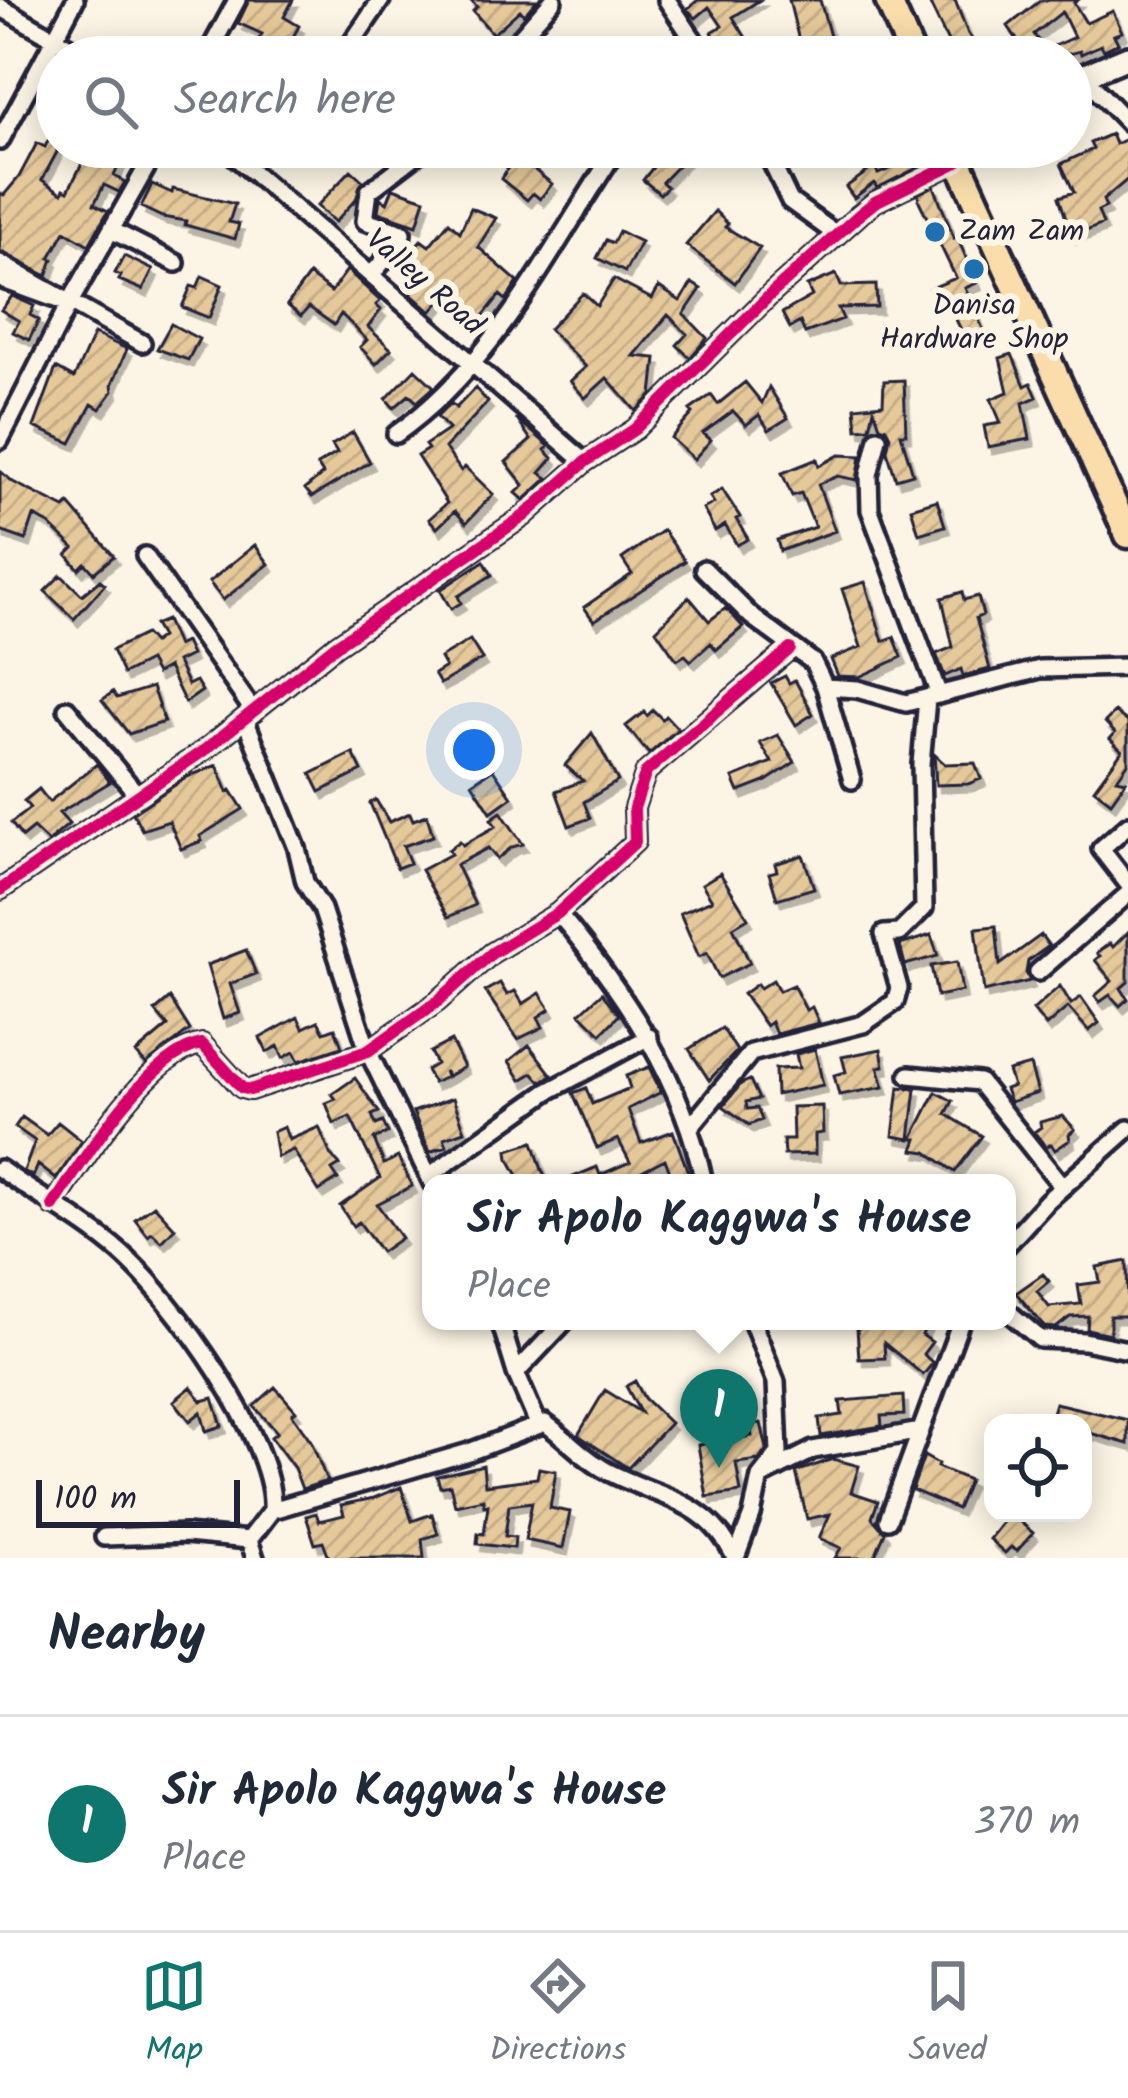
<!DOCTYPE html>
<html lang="en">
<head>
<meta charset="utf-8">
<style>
	:root { --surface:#fff; --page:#f6f6f7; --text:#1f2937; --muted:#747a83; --line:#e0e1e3; --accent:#0f766e }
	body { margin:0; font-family:Kalam,sans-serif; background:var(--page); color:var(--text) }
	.controls { position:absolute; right:36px; bottom:36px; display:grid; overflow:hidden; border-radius:24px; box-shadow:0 6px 30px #0003 }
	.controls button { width:108px; height:108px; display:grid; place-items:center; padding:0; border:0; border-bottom:3px solid var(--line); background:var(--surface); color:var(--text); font:60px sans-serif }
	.scale { position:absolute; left:36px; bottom:30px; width:204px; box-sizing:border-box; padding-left:12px; border:6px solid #22223b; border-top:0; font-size:33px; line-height:42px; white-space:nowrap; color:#22223b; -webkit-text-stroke:9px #fcf5e5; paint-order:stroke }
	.you { position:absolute; left:474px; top:750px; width:42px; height:42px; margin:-30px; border:9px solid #fff; border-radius:50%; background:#1a73e8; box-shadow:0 0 0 18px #1a73e833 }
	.badge { display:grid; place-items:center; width:78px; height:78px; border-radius:50%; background:var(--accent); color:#fff; font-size:39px; font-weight:700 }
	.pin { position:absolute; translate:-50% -99px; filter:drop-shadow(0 3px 6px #0008) }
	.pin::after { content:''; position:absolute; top:63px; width:42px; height:36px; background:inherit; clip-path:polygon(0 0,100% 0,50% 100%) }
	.popup { position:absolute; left:422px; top:1174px; width:594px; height:156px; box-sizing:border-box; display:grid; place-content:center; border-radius:24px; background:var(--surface); filter:drop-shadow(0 3px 9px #0005); font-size:39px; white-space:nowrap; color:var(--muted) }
	.popup b { font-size:45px; color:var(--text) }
	.popup::after { content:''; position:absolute; left:50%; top:100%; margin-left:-24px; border:24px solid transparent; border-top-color:var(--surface) }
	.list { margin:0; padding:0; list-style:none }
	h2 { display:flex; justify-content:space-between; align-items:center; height:156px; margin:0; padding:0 48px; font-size:51px }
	h2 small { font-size:39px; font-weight:400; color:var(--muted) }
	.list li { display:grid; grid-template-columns:78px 1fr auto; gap:36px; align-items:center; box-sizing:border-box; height:216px; padding:0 48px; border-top:3px solid var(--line) }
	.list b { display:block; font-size:45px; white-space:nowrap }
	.list p { margin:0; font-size:39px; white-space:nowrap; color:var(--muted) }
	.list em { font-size:39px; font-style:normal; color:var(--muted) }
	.icon { flex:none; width:66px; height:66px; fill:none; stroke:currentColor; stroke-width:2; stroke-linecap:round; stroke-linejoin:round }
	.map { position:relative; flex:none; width:1128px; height:1558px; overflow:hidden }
	.search { position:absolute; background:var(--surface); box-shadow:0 6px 30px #0003; left:36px; right:36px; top:36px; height:132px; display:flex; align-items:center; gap:30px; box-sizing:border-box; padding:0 42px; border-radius:66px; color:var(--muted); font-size:45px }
	.sheet { height:372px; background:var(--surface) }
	nav { display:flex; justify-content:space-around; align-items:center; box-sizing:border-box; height:168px; border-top:3px solid var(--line); background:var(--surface); font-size:33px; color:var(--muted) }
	nav a { display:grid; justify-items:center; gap:6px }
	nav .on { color:var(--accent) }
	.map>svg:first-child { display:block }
</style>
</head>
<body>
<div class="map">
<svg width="1128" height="1558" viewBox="0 0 1128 1558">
	<defs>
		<pattern id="building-hatch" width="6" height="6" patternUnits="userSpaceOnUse" patternTransform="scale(3)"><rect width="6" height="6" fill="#e6c99a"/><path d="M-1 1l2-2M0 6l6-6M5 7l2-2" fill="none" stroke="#c5ac86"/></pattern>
		<filter id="shadow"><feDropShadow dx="4.5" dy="7" stdDeviation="0" flood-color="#0004"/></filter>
	</defs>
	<rect width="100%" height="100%" fill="#fcf5e5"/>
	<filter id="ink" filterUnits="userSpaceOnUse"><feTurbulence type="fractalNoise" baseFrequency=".00833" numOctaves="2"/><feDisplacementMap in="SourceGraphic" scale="24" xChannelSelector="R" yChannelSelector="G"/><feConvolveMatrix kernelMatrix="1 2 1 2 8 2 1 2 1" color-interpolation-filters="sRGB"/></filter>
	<g filter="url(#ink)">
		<path fill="url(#building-hatch)" stroke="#22223b" stroke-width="3" filter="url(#shadow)" d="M249,0H293L284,17L299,26L282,57H248L262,34L238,23Z
			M470,0H537L524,15L520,10L493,34L473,11L477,7Z
			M698,0H760L733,17L758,57H727L712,32L722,26L709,7L696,18L687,9Z
			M789,0H820L834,51L861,42L866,57H803Z
			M928,0H955L968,34L985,57H955Z
			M1041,0H1078L1074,3L1086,23L1113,11L1122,32L1114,35L1118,43L1104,50L1101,45L1081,54L1080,51L1057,57L1052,47L1074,37L1062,12L1034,34L1044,50L1034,57H1015L1022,47L1008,26Z
			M57,123V152L42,180L62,193L64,189L68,191L84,160L61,147H103L123,156L114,176L125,182L119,192L104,185L94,204L108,211L89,245L65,231L50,258L53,259L47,276L0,251V193L4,195L19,177L37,143L45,147Z
			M1111,134L1115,144L1128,138V179L1103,200L1106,207L1098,211L1103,224L1072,237L1059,197L1074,192L1061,164L1093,149L1090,143Z
			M656,147H696L662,182L667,187L660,194L643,180L654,166L645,157Z
			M895,147H918L925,164L877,188L874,183L854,198L846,187L875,166L878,174L902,164Z
			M516,155L552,184L540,199L533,193L527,200L501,179Z
			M351,170L363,181L356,199L335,222L317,206Z
			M152,184L172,193L173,189L235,204L229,222L239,224L235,239L185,225L186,221L162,217L141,207Z
			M934,186L954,238L957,237L977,283L965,288L983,329L965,338L945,297L934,301L929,289L956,278L919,201L918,194Z
			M393,188L425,199L417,225L378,212L380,198L387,203Z
			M471,208L496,218L478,247L518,282L506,300L500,295L480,320L447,294L431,312L411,294L427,273L407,256L421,240L429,246L449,222L460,232Z
			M715,211L728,224L725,227L760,248L735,283L686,245Z
			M619,231L641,242L625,272L597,258L606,240L613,243Z
			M124,256L153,270L143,290L119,280L121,276L115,273Z
			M347,270L380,301L376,305L381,310L368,327L391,349L376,364L360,347L367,340L341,314L334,325L309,307L301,316L287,305L309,275L331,292Z
			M836,274L841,286L876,285L877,307L838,308L843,319L805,333L800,322L790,328L782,313L812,296L807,286Z
			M202,276L222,285L209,318L182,307L191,286L197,288Z
			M614,279L652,299L659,287L680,301L692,283L701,289L684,314L707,338L690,358L677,345L687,334L668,315L634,356L656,358L652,395L636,411L607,378L585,398L570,381L586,367L549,329L583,293L597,306Z
			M12,296L34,306L30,315L39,320L29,340L13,332L19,321L1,310Z
			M171,324L199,339L188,360L157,349Z
			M94,334L127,349L112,385L113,391L100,409L92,404L71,443L34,427L56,368L74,378Z
			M1012,354L1025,386L1031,383L1037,397L1023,403L1030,439L988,447L984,426L1001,423L991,399L1008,392L1000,358Z
			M415,369L434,387L417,402L409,395L394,408L386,399Z
			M904,380L906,434H901L913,474L896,479L887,451L890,436L886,428L880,426L874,409L870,428L857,429L855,407L883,404L884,381Z
			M745,382L762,403L769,387L788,418L769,430L759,415L746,425L733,411L703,433L711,440L694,459L671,438L693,413L690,410L711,395L718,404Z
			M475,388L488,402L445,448L461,471L465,467L493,494L466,523L455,511L437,528L429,519L447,503L417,456L428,449L425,445L449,429L437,417L451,403L456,408Z
			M516,418L549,446L545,450L553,458L540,473L548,478L524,500L516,493L524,485L506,462L531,440Z
			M353,432L370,462L312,497L305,489L323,474L317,465L337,453L332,445Z
			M839,455L861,456L857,480L838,476L818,484L835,531L780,551L777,540L815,527L801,493L792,496L782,473L817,459L819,466Z
			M0,471L13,482L65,508L69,504L114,556L94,573L85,563L79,569L67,555L74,548L49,524L34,516L26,540L0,531Z
			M722,489L740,517L736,519L748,539L737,545L725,525L715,531L703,509L714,503L710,497Z
			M937,500L945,526L919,534L911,508Z
			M663,530L685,561L594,621L584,607L632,574L622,559Z
			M255,545L269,564L223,600L209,582Z
			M484,561L492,575L458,596L461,603L451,609L440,590Z
			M61,575L82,595L100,580L105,584L74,619L45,591Z
			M865,582L883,641L894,637L902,657L859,677L838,676L831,659L861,647L842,589Z
			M962,592L964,600L978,596L983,615L976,618L990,669L963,676L961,669L945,676L936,654L953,647L942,598Z
			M689,597L709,621L726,608L743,627L716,650L711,643L691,661L685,655L677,660L656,630Z
			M166,620L177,646L185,642L191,655L177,662L188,685L196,681L202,691L185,703L168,667L156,674L149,661L123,674L112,650L145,634L153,643L161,637L154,625Z
			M470,640L482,659L440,684L434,674L445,667L440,658Z
			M785,676L789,683L795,680L813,714L796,725L771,683Z
			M152,687L164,722L129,734L102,700L113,692L117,698Z
			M653,710L662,719L666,716L678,729L649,754L626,726L644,712L647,716Z
			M1115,712L1128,722V763L1117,779L1126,781L1111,802L1094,789L1122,751L1110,739L1115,733L1105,722Z
			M592,733L618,781L584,802L590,818L569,826L556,791L583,781L565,765Z
			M778,735L795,762L765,782L739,792L733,778L772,762L760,743Z
			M353,753L362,771L320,792L311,774Z
			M934,754L945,764L975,763L981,779L968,784L936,785Z
			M97,764L110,782L59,813L69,824L48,842L33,828L22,837L11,823L30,808L24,801L39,789L49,802Z
			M217,765L228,792L231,790L243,809L200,836L202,841L181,849L169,821L142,830L133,813L187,777Z
			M493,769L512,797L491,812L472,783Z
			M376,800L389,822L410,813L413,820L427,815L433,836L403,846L410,863L397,868L370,803Z
			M501,812L523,844L512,847L497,859L488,848L456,865L475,905L448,917L421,870L451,854L448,850L460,841L463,845L496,826L491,819Z
			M803,855L814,888L777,899L769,873L777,871L775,864Z
			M720,873L748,918L733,927L750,963L719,978L707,953L699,957L680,913L712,900L702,884Z
			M996,926L1000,965L1041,935L1049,946L1028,961L1026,973L1030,981L984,992L976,928Z
			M1128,932V982L1121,988L1128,999L1120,1006L1110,995L1100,1002L1095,996L1112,981L1095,960L1100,956L1097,953L1110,943L1113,947Z
			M931,935L938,956L905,965L900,945Z
			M246,950L256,974L230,984L240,1013L223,1019L207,965Z
			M957,962L962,991L937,996L931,966Z
			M773,980L779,991L793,985L806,1010L812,1007L819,1023L776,1034L771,1022L766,1026L743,994L757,984L760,988Z
			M500,983L507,995L515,991L523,1004L540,993L550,1009L538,1017L543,1027L518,1039L485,991Z
			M1060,986L1071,1004L1081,997L1099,1023L1089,1031L1068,1007L1046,1026L1033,1010Z
			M602,993L619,1015L601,1034L580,1013Z
			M170,998L190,1030L146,1064L136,1053L168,1026L155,1011Z
			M298,1017L303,1028L318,1021L324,1032L335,1028L342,1047L299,1061L294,1052L283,1058L278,1046L267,1052L260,1038Z
			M722,1028L737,1051L709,1080L689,1049Z
			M451,1041L464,1067L448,1076L444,1071L446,1077L433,1083L426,1070L436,1064L430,1052Z
			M529,1045L552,1075L541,1082L533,1073L521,1080L509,1061Z
			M815,1049L823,1085L776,1095L775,1069L799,1068L796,1054Z
			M881,1049L884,1066L878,1067L884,1087L839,1095L834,1075L846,1072L842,1057Z
			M1030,1065L1038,1093L1010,1102L1005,1089L1013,1086L1008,1071Z
			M649,1067L661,1092L628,1109L641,1143L673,1131L692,1183H674L665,1159L618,1183H559L597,1167L600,1175L630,1162L618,1139L597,1148L573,1093L586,1088L592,1104L630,1088L626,1076Z
			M355,1078L379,1112L372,1115L376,1125L383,1122L388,1133L374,1139L384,1164L398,1157L412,1186L377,1204L401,1238L381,1252L359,1222L353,1226L340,1206L380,1178L350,1117L334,1124L326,1103L336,1099L332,1094Z
			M750,1080L759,1099L746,1102L747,1109L757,1108L762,1120L749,1125L723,1106L741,1084Z
			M899,1087L916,1089L910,1139L893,1136Z
			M936,1092L953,1101L946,1114L982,1136L955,1172L927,1152L913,1150L917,1139H912Z
			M453,1098L465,1131L444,1138L447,1146L430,1152L413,1112Z
			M822,1106L823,1133L815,1134V1154L784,1155L783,1140H793L792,1107Z
			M1063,1116L1075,1129L1069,1134L1070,1140L1055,1150L1051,1144L1046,1147L1034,1132L1041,1127L1040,1122Z
			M22,1117L47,1135L58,1122L82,1141L56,1179L38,1165L33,1177L24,1171L35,1141L15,1127Z
			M284,1127L289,1140L319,1127L331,1156L340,1165L332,1170L338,1179L319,1191L293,1150L277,1157L273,1132Z
			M533,1142L542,1170L549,1183H522L509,1159L508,1150Z
			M154,1205L175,1228L162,1242L152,1233L148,1236L135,1219Z
			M1127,1261L1128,1316H1110V1334L1087,1329L1088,1316L1070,1317L1056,1328L1045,1327L1016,1293L1043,1274L1049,1281L1037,1291L1049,1307L1081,1304L1078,1285L1100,1282L1097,1267Z
			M893,1321H928L922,1335L932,1342L923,1354L933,1363L923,1375L884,1343L885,1358L859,1359L857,1328L892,1326Z
			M635,1381L644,1398L670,1423L628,1468L578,1435L605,1390L640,1412L626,1386Z
			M191,1387L202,1401L213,1398L222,1426L206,1431L201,1412L190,1421L174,1401Z
			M275,1387L296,1411L292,1414L311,1441L327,1481L302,1489L294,1468L271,1437L277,1432L254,1406Z
			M903,1396L904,1415L881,1416L882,1426L821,1436L819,1418L842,1415L840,1401Z
			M1055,1403L1128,1420V1444L1083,1431V1423H1049Z
			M761,1423L767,1449L759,1460L736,1463L741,1492L707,1497L698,1445L752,1436L750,1424Z
			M924,1456L938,1464L937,1467L969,1480L957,1509L912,1490Z
			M833,1459L859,1466L851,1492L878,1501L872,1518L885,1532L874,1558H835L841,1548L819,1538L830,1514L807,1519L796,1472Z
			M483,1465L485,1485L537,1478L539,1468L556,1471L550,1508L570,1512L563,1548L525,1540L532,1502L509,1505L505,1536L515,1537L514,1548L477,1544L478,1533L484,1534L488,1505L484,1506L483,1499L455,1505L450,1485L440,1487L437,1476Z
			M401,1487L412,1521L432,1514L438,1534L422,1539L424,1558H329L323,1542L315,1544L306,1516L316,1513L319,1521L344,1515L341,1505L374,1498Z
			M1010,1513L1033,1533L1017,1551L1011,1547L1005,1553L989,1539Z"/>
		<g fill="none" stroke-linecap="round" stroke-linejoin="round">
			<defs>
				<path id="street" d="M667,0L705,57
					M0,7L87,57
					M206,57L237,0
					M342,57L381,0
					M503,57L553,0
					M679,57L692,37
					M1083,76L1128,123
					M0,141L75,0
					M224,147L585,462
					M764,147L790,201L837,235
					M113,231L176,263
					M0,263L142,343
					M372,274L401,241L402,233L365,221L369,191L427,147
					M0,279L69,304L0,440
					M69,304L158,147
					M396,434C495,365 552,246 618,147
					M878,438L869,475L870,510L939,695
					M145,556L254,712
					M704,569L751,616L813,662L825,687L852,780
					M825,687L857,689L906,703L1040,669L1128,667
					M67,709L136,793
					M245,719L297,848L305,882L322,909L368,1051L432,1183
					M1128,825L1101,849L1128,884
					M0,890L206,749L335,646L524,516L585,462L635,429L770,295L860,214L875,202L957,162
					M558,913C625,993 683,1080 704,1183
					M1038,972L1128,894
					M909,1075L979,1082L1062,1186
					M691,1126L751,1053L863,1024L895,1002L899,988L884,934L899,933L924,908L921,764L927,699
					M0,1169C39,1197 85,1221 121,1253C173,1299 276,1440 272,1510L249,1540L255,1558
					M429,1176L547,1092L649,1037
					M53,1206C82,1161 149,1053 202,1044L242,1088L250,1090L368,1051L437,1002L492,953L558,913L635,842L634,808L646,772L790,649
					M1007,1245L1047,1201L1128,1129
					M1007,1311L1040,1339L1084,1341L1128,1350
					M500,1321L516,1373L538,1424
					M752,1321L776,1382L779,1453L760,1477L813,1450L921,1431
					M516,1373L565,1321
					M272,1510L469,1452L545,1423C566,1438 582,1457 605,1470C656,1498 708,1498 735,1558
					M888,1520L961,1321
					M104,1537L186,1534L249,1540
					M736,1558L752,1515L760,1477"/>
				<path id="secondary" d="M1071,81L1128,57"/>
				<path id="primary" d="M888,0L913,57
					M952,147L1128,535"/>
			</defs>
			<use href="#street" stroke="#22223b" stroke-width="24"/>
			<use href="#secondary" stroke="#22223b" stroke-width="30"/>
			<use href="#primary" stroke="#22223b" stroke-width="33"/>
			<use href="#street" stroke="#fcf5e5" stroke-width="15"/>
			<use href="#secondary" stroke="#fcf5e5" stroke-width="21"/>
			<use href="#primary" stroke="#faddab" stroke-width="24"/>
			<defs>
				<path id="cycleway" d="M0,890L206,749L335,646L524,516L585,462L635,429L770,295L860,214L875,202L957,162
					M53,1206C82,1161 149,1053 202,1044L242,1088L250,1090L368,1051L437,1002L492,953L558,913L635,842L634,808L646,772L790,649"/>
			</defs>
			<use href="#cycleway" stroke="#fcf5e5" stroke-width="20"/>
			<use href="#cycleway" stroke="#d6006c" stroke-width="12"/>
		</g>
	</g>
	<g fill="#1f6fb2" stroke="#fcf5e5" stroke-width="4.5">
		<circle cx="935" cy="232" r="12"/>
		<circle cx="974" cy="269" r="12"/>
	</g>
	<g text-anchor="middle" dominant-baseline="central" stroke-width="12" stroke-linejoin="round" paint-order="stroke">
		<g font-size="30" fill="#22223b" stroke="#fcf5e5" text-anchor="start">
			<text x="959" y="232">Zam Zam</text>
			<text x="974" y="306" text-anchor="middle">Danisa<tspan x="974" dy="34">Hardware Shop</tspan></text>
		</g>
		<g font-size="30" fill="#22223b" stroke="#fcf5e5">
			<text transform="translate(424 283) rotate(41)">Valley Road</text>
		</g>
	</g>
</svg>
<div class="controls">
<button><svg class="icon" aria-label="locate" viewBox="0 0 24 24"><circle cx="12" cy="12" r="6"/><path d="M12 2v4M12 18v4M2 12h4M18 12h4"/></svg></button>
</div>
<div class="scale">100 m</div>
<div class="you"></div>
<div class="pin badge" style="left:719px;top:1468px">1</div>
<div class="popup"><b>Sir Apolo Kaggwa's House</b>Place</div>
<div class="search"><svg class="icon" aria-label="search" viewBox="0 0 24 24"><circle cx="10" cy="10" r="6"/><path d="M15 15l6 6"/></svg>Search here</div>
</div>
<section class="sheet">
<h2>Nearby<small></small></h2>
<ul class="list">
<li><span class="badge">1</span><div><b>Sir Apolo Kaggwa's House</b><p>Place</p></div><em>370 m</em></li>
</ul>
</section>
<nav>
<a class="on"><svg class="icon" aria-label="map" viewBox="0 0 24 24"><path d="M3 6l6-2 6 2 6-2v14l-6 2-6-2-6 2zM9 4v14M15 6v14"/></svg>Map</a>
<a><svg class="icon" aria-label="directions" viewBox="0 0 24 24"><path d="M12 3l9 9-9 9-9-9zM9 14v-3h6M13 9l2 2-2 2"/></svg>Directions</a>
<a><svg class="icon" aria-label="saved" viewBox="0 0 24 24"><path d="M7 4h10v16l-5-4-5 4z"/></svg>Saved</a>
</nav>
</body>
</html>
